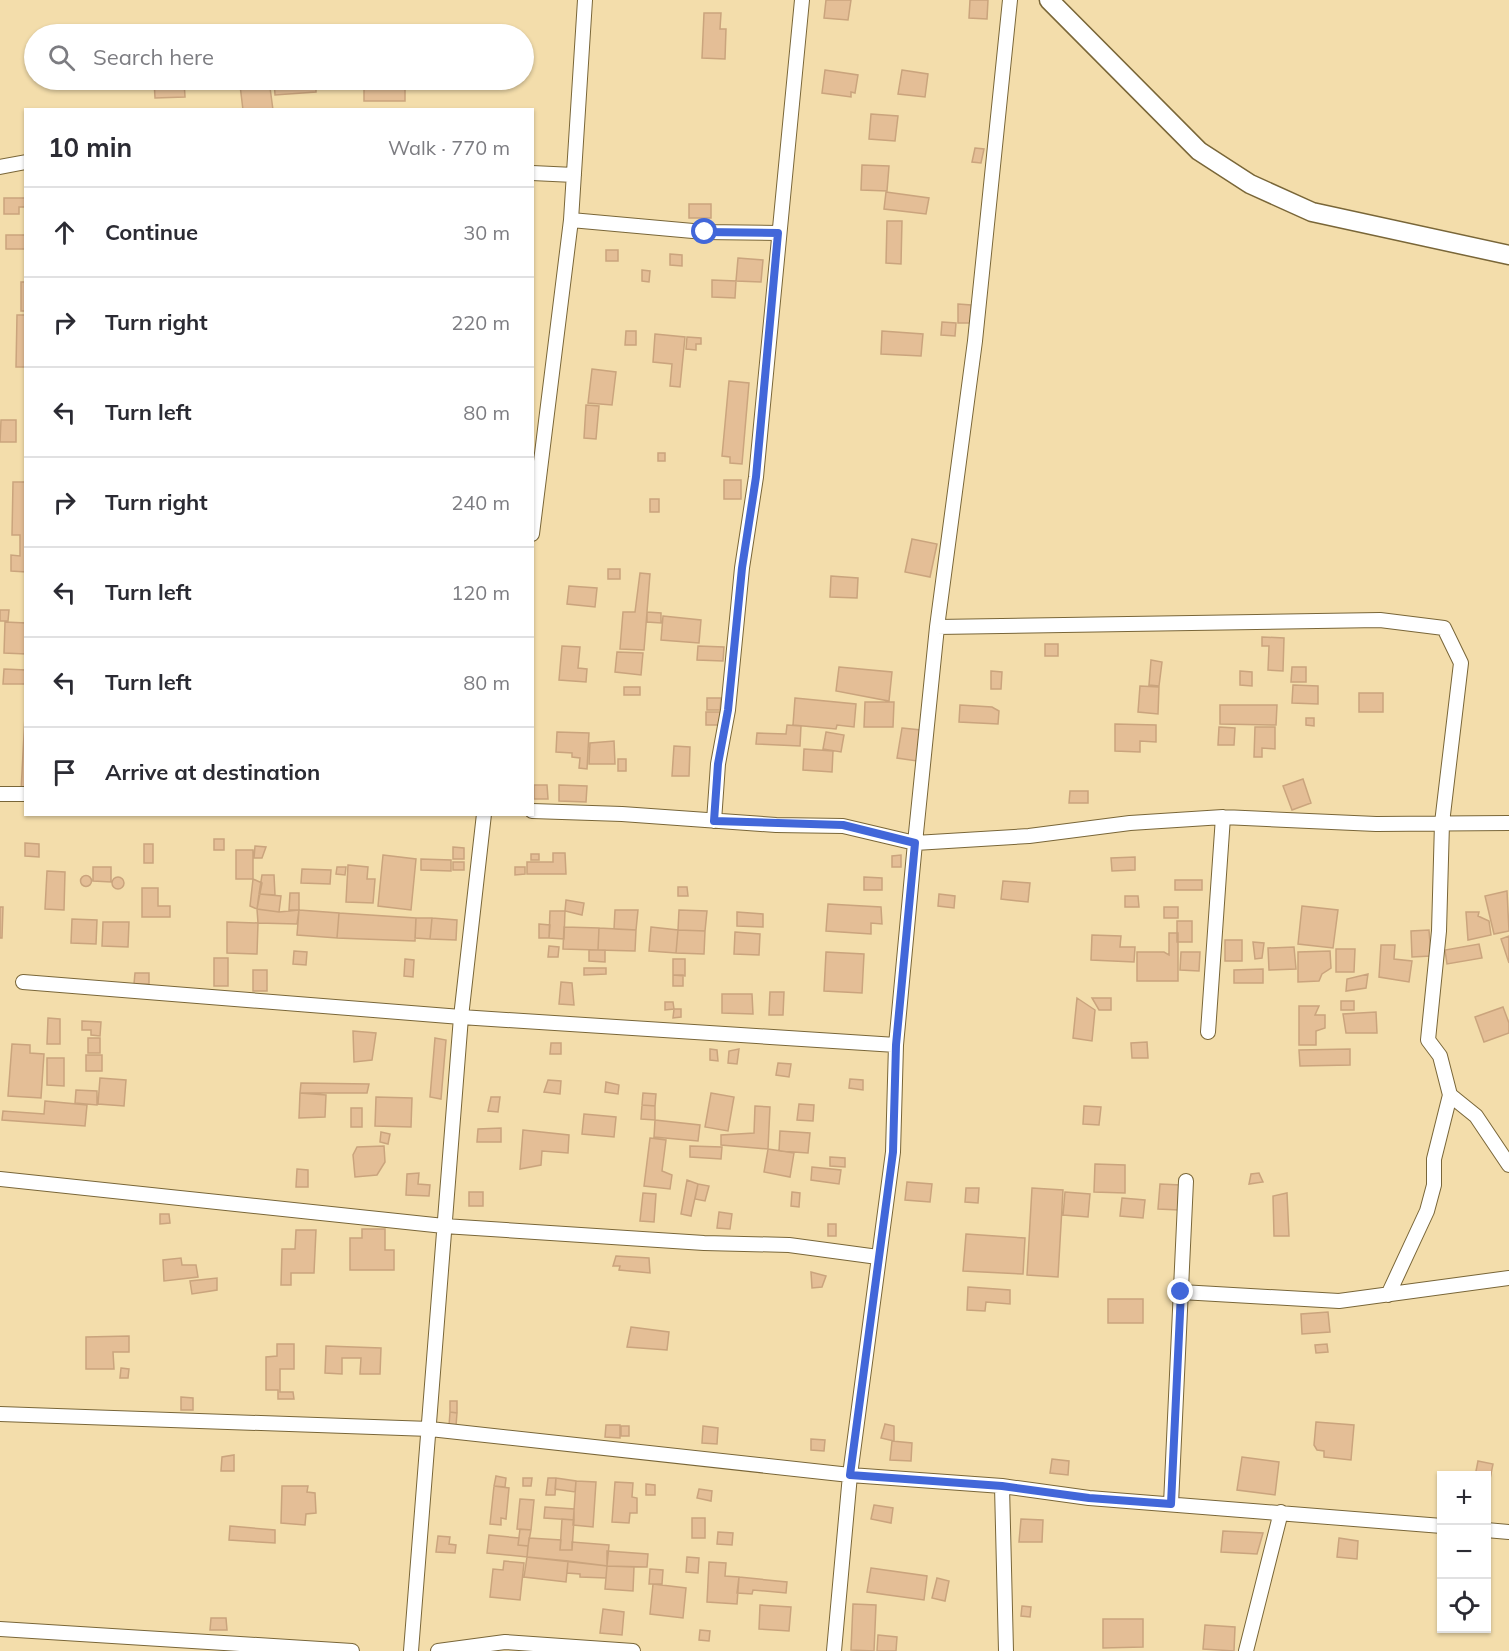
<!DOCTYPE html>
<html lang="en">
<head>
<meta charset="utf-8">
<style>
	:root { --surface:#fff; --page:#f2f2f3; --text:#2b2b33; --muted:#7c7c81; --line:#e1e1e2 }
	body { margin:0; font-family:Mulish,sans-serif; background:var(--page); color:var(--text) }
	.controls { position:absolute; right:18px; bottom:18px; display:grid; overflow:hidden; border-radius:0px; box-shadow:0 2px 4px #0004 }
	.controls button { width:54px; height:54px; display:grid; place-items:center; padding:0; border:0; border-bottom:2px solid var(--line); background:var(--surface); color:var(--text); font:30px sans-serif }
	.stop { position:absolute; width:18px; height:18px; margin:-14px; border:4px solid #4267d9; border-radius:50%; background:#fff }
	.stop.end { background:#4267d9; border-color:#fff; box-shadow:0 2px 6px #0008 }
	.list { margin:0; padding:0; list-style:none }
	h2 { display:flex; justify-content:space-between; align-items:center; height:78px; margin:0; padding:0 24px; font-size:26px }
	h2 small { font-size:20px; font-weight:400; color:var(--muted) }
	.list li { display:grid; grid-template-columns:39px 1fr auto; gap:18px; align-items:center; box-sizing:border-box; height:90px; padding:0 24px; border-top:2px solid var(--line) }
	.list b { display:block; font-size:22px; white-space:nowrap }
	.list em { font-size:20px; font-style:normal; color:var(--muted) }
	.icon { flex:none; width:33px; height:33px; fill:none; stroke:currentColor; stroke-width:2; stroke-linecap:round; stroke-linejoin:round }
	.map { position:relative; flex:none; width:1509px; height:1651px; overflow:hidden }
	.search { position:absolute; background:var(--surface); box-shadow:0 2px 4px #0004; left:24px; top:24px; width:510px; height:66px; display:flex; align-items:center; gap:15px; box-sizing:border-box; padding:0 21px; border-radius:33px; color:var(--muted); font-size:22px }
	.panel { position:absolute; background:var(--surface); box-shadow:0 2px 4px #0004; left:24px; top:108px; width:510px; height:708px; border-radius:0px }
	.map>svg:first-child { display:block }
</style>
</head>
<body>
<div class="map">
<svg width="1509" height="1651" viewBox="0 0 1509 1651">
	<rect width="100%" height="100%" fill="#f3ddab"/>
	<path fill="#e4be96" stroke="#caa47d" stroke-width="1.5" d="M826,0H851L848,20L824,18Z
		M970,0H988L987,19L969,18Z
		M704,13H721L720,29H726L725,59L702,58Z
		M825,70L858,75L855,93L851,92V97L822,93Z
		M902,70L928,74L925,97L898,94Z
		M154,80H184L185,97L155,98Z
		M194,80H240V85L195,86Z
		M269,80L273,110H243L240,85Z
		M274,80H327V85L316,86V92L275,95Z
		M364,80H405V101H364Z
		M871,114L898,116L895,141L869,139Z
		M975,148L984,149L981,163L972,162Z
		M862,165L889,166L887,191L861,190Z
		M886,192L929,198L926,214L884,209Z
		M4,198H26V207H19V214H4Z
		M689,204H711V218H689Z
		M887,221H902L901,264L886,263Z
		M6,235H26V249H6Z
		M606,250H618V261H606Z
		M670,254L682,255V266L670,265Z
		M738,258L763,260L761,282L736,281Z
		M642,270L650,271L649,282L642,281Z
		M712,280L736,281L735,298L712,297Z
		M21,282H26V311H21Z
		M958,304L971,305V323H958Z
		M17,315H26V367H16Z
		M942,322L956,323L955,336L941,335Z
		M626,331H636V345H625Z
		M882,331L923,334L921,356L881,354Z
		M655,334L685,337L680,387L670,386L672,364L653,362Z
		M687,337L701,338V344H696V350L686,349Z
		M592,369L616,372L612,405L588,403Z
		M729,381L749,383L742,464L730,463V457L722,456Z
		M586,405L599,406L596,439L584,438Z
		M1,420H16V442H0Z
		M658,453H665V461H658Z
		M724,480H741V499H724Z
		M13,482H26V572L11,571V555L20,556V535H12Z
		M650,499H659V512H650Z
		M912,539L937,544L930,577L905,572Z
		M608,569H620V579H608Z
		M640,573L650,574L644,650L620,649L623,612H635Z
		M831,576L858,578L857,598L830,597Z
		M569,586L597,588L595,607L567,604Z
		M0,610H9L8,621H0Z
		M647,612L661,613V623L647,622Z
		M663,616L701,620L699,643L661,640Z
		M5,622L26,623V654L4,653Z
		M1262,637L1284,638L1283,671L1268,670L1269,646H1262Z
		M1045,644H1058V656H1045Z
		M562,646L580,647L578,668L587,669L586,682L559,680Z
		M698,646L724,647L723,661L697,660Z
		M617,652L643,653L641,675L615,672Z
		M1151,660L1162,662L1159,686L1149,685Z
		M839,667L892,672L889,701L836,691Z
		M1292,667H1306V682H1291Z
		M4,669L26,670V684H3Z
		M991,671L1002,672L1001,689H991Z
		M1240,671L1252,672V686L1240,685Z
		M1293,685L1318,686V704L1292,703Z
		M1140,686L1159,687L1158,714L1138,712Z
		M624,687H640V695H624Z
		M1359,693H1383V712H1359Z
		M707,698H721L720,710H707Z
		M795,698L856,704L854,727L837,725L836,729L793,725Z
		M865,702H894L893,727H864Z
		M960,705L992,707L999,711L998,724L959,722Z
		M1220,705H1277L1276,725L1220,724Z
		M706,712H720V725H706Z
		M25,716H26V791H21Z
		M1306,718H1314V726L1306,725Z
		M1115,724L1156,725V742L1140,741V752L1115,751Z
		M787,725L801,726L800,746L756,744L757,733L786,734Z
		M1219,727L1235,728L1234,745H1218Z
		M1255,727H1275V749L1262,748V757H1254Z
		M902,728L921,730L917,761L897,758Z
		M557,732L589,733L587,769L579,768L580,758L572,757V753L556,752Z
		M826,732L844,735L841,752L823,749Z
		M614,741L615,764H589L590,743Z
		M674,746L690,747L689,776H672Z
		M804,749L833,751L832,772L803,770Z
		M618,759H626V771H618Z
		M1303,779L1311,803L1292,810L1283,786Z
		M534,785H547L548,799H534Z
		M559,785L587,786L586,802L559,801Z
		M1070,791H1088V803H1069Z
		M214,839H224V850H214Z
		M25,843L39,844V857L25,856Z
		M144,844H153V863H144Z
		M255,846L266,847L262,858H254Z
		M453,847L464,848V859H453Z
		M236,850H253V879H236Z
		M553,853H565L566,874H527V862H553Z
		M531,854H539V860H531Z
		M383,855L416,859L411,910L378,906Z
		M901,855V867H892V856Z
		M1135,857V870L1112,871L1111,858Z
		M421,859L451,860V871L421,870Z
		M453,862H464V870H453Z
		M348,865L368,867L367,879H375L373,903L346,902Z
		M93,867H111V882L93,881Z
		M337,867H346L345,875L336,874Z
		M515,867H525V874L515,875Z
		M302,869L331,870L330,884L301,883Z
		M47,871L65,872L64,910L45,909Z
		M262,875H274L275,895L259,894Z
		M80.5 881a5.5 5.5 0 1 1 11 0a5.5 5.5 0 1 1-11 0Z
		M864,877L882,878V890H864Z
		M112 883a6 6 0 1 1 12 0a6 6 0 1 1-12 0Z
		M253,879L262,883L257,909L250,906Z
		M1175,880H1202V890H1175Z
		M1003,881L1030,883L1028,902L1001,899Z
		M678,887H687L688,896H678Z
		M142,888H158V906H170V917H142Z
		M1507,891L1509,931L1494,934L1485,896Z
		M290,893H299V910H289Z
		M259,894L281,896L279,912L257,909Z
		M939,894L955,896L954,908L938,906Z
		M1125,896H1138L1139,907H1125Z
		M566,900L584,903L582,915L565,911Z
		M828,904L881,907L882,924L871,923V934L826,931Z
		M1302,906L1338,910L1333,948L1298,944Z
		M0,907H3L2,938H0Z
		M1164,907H1178V918H1164Z
		M257,909L279,912L299,910L297,924L258,923Z
		M299,910L339,913L337,938L297,935Z
		M615,910H638L636,930L614,929Z
		M679,910L707,911L705,931L678,930Z
		M550,911H565L564,939L549,938Z
		M737,912L763,914V927L737,926Z
		M1466,912H1479L1478,916L1489,921L1491,935L1468,940Z
		M339,913L416,918L415,941L337,938Z
		M416,918H432L430,939L415,938Z
		M432,918L457,920L456,940L430,939Z
		M72,919L97,920L96,944L71,943Z
		M1177,921H1192V942H1177Z
		M103,922H129L128,947L102,946Z
		M227,922L258,923L257,954L227,953Z
		M539,924L550,925L549,938H539Z
		M564,927L599,928L598,950L563,949Z
		M651,927L678,930L676,953L649,951Z
		M599,928L636,930L635,951L598,950Z
		M678,930L705,931L704,954L676,953Z
		M1429,930L1431,956L1412,957L1411,931Z
		M735,932L760,934L759,955L734,954Z
		M1169,933H1178V981H1137V952H1164L1169,955Z
		M1092,935L1121,936L1120,947H1135L1134,962L1091,960Z
		M1509,936V963L1501,939Z
		M1225,940H1242V961H1225Z
		M1253,942L1264,943L1262,958L1255,959Z
		M1479,944L1482,958L1447,964L1445,950Z
		M1381,945H1395L1394,959L1412,961L1409,982L1379,977Z
		M549,946L559,947L558,957H548Z
		M1294,947L1296,969L1269,970L1268,948Z
		M1336,949H1355L1354,972H1336Z
		M589,950H605V962L589,961Z
		M294,951L307,952L306,965L293,964Z
		M1330,951L1331,968L1322,974L1319,981L1298,982V952Z
		M826,952L864,954L862,993L824,991Z
		M1181,952H1200L1199,971L1180,970Z
		M214,958H228V986H214Z
		M405,959L414,960L413,977L404,976Z
		M673,959H685V976L673,975Z
		M584,968H606V974L584,975Z
		M1263,969V983H1234V970Z
		M253,970H267V991H253Z
		M135,973H149V984H134Z
		M1368,974L1366,988L1346,991L1347,979Z
		M673,975H683V986H673Z
		M561,982L572,983L574,1005L559,1004Z
		M770,992H784L783,1015H769Z
		M722,994H752L753,1014L722,1013Z
		M1077,998L1095,1010L1092,1041L1073,1038Z
		M1092,998H1111V1010H1099Z
		M1341,1001H1354V1010H1341Z
		M665,1002H673L674,1009L665,1010Z
		M1299,1006H1319L1315,1015H1325V1028L1316,1031V1045H1299Z
		M1503,1007L1509,1023V1033L1484,1042L1475,1017Z
		M674,1009H681V1017L673,1018Z
		M1376,1012L1377,1033H1346L1343,1014Z
		M48,1018L60,1019V1044H47Z
		M82,1021L101,1022L100,1036L91,1035V1030H82Z
		M353,1031L376,1033L372,1060L354,1062Z
		M88,1038H100V1053H88Z
		M435,1038L446,1040L441,1099L430,1097Z
		M1147,1042L1148,1058H1132L1131,1043Z
		M551,1043H561V1054H550Z
		M12,1044L30,1045V1053L44,1054L41,1098L8,1096Z
		M710,1049L717,1050L718,1061L710,1060Z
		M739,1049L737,1064L728,1063L729,1051Z
		M1350,1049V1065L1300,1066L1299,1050Z
		M86,1055H102V1071H86Z
		M47,1058H64V1086L47,1085Z
		M778,1063L791,1064L789,1077L776,1075Z
		M100,1078L126,1080L124,1106L98,1104Z
		M850,1079L863,1080V1090L849,1088Z
		M548,1080L561,1081L560,1094L544,1092Z
		M606,1082L619,1085L618,1094L605,1092Z
		M301,1083L369,1084L367,1093H300Z
		M76,1090L97,1091V1105L75,1103Z
		M300,1093L326,1095L325,1117L299,1118Z
		M643,1093L656,1094L655,1106L642,1105Z
		M711,1093L734,1097L728,1131L705,1127Z
		M376,1097L412,1098L411,1127L375,1126Z
		M491,1097H500L498,1112L488,1111Z
		M45,1101L87,1105L85,1126L2,1120L3,1111L44,1114Z
		M799,1104L814,1105L813,1121L797,1120Z
		M642,1105L655,1106V1120L641,1119Z
		M755,1106L770,1107L768,1149L721,1145V1135L754,1133Z
		M1084,1106L1101,1107L1099,1125L1083,1124Z
		M351,1108H362V1127H351Z
		M584,1114L616,1117L614,1137L582,1134Z
		M655,1120L700,1125L698,1141L654,1137Z
		M501,1128V1142H477L478,1129Z
		M523,1130L569,1135L568,1153L542,1151L541,1165L520,1169Z
		M780,1131L810,1133L808,1153L779,1151Z
		M381,1132L390,1134L388,1144L380,1142Z
		M650,1138L666,1140L662,1171L672,1175L670,1189L644,1186Z
		M384,1146L385,1162L377,1175L355,1177L353,1155L357,1147Z
		M690,1146L722,1147L721,1159L690,1157Z
		M768,1149L794,1153L790,1177L764,1172Z
		M830,1157L845,1158V1167L830,1166Z
		M1095,1164L1125,1165V1193L1094,1192Z
		M812,1167L841,1170L839,1184L811,1180Z
		M297,1169L308,1170V1187H296Z
		M419,1173L418,1184L430,1185L429,1196L406,1195L407,1174Z
		M1259,1173L1263,1182L1249,1184L1251,1174Z
		M687,1180L698,1184L691,1216L681,1214Z
		M907,1182L932,1184L930,1202L905,1200Z
		M698,1184L709,1186L705,1201L695,1199Z
		M1160,1184L1181,1185L1179,1210L1158,1209Z
		M966,1188H979L978,1203L965,1202Z
		M1032,1188L1063,1190L1058,1277L1027,1275Z
		M469,1192H483V1206H469Z
		M792,1192L800,1193L799,1207L791,1206Z
		M1065,1192L1090,1194L1088,1217L1063,1215Z
		M643,1193L656,1194L654,1222L640,1221Z
		M1287,1193L1289,1236H1274L1273,1196Z
		M1122,1198L1145,1200L1143,1218L1120,1216Z
		M719,1212L732,1214L730,1229L717,1228Z
		M160,1214H169L170,1223L160,1224Z
		M828,1224H836V1236H828Z
		M362,1229H385V1250H394V1270H350V1238H362Z
		M296,1230H316L314,1273H291V1285H281L282,1249H295Z
		M966,1234L1025,1238L1023,1274L963,1271Z
		M616,1256L649,1258L650,1273L619,1270L620,1266H613Z
		M181,1258L182,1265H196L198,1277L164,1281L163,1260Z
		M811,1272L826,1276L822,1287L812,1288Z
		M217,1278V1290L192,1294L190,1281Z
		M968,1287L1010,1290V1304L986,1302L985,1311L967,1310Z
		M1108,1299H1143V1323H1108Z
		M1328,1312L1330,1332L1302,1334L1301,1314Z
		M631,1327L669,1332L667,1350L627,1347Z
		M129,1336V1352H113L114,1369H86V1337Z
		M277,1344H294V1369H280V1392H293L294,1399H278V1390H266V1357L277,1356Z
		M1327,1344L1328,1352L1316,1353L1315,1345Z
		M326,1346L381,1348L380,1374H360L361,1358H342V1374L325,1373Z
		M121,1368L129,1369L128,1378H120Z
		M181,1397L193,1398V1410H181Z
		M450,1401H457V1413L450,1412Z
		M450,1412L457,1413L456,1426H449Z
		M1316,1422L1354,1425L1351,1460L1324,1457V1451L1317,1450L1314,1445Z
		M885,1424L894,1426V1441L881,1438Z
		M606,1425H620V1438L605,1437Z
		M621,1426H629V1436H621Z
		M703,1426L718,1428L717,1444L702,1443Z
		M811,1439L825,1440L824,1451L811,1450Z
		M892,1441L912,1443L911,1461L890,1460Z
		M234,1455V1471H221L222,1457Z
		M1242,1457L1279,1462L1275,1495L1237,1490Z
		M1052,1459L1069,1461L1068,1475L1050,1473Z
		M1478,1461L1493,1464L1490,1479H1486V1476H1475Z
		M496,1476L506,1478L505,1487L494,1486Z
		M523,1478H532L531,1486H523Z
		M548,1478H556L555,1495H546Z
		M556,1478L576,1481L575,1492L555,1489Z
		M576,1481L596,1482L593,1527L573,1525Z
		M615,1482L633,1483L632,1497L637,1498V1513H630L629,1523L612,1522Z
		M646,1484L655,1485V1495H646Z
		M282,1486H308L307,1492L315,1493L316,1513L306,1514L305,1525L281,1523Z
		M494,1486L509,1488L506,1519L501,1518V1525L490,1524Z
		M699,1489L712,1491L711,1501L697,1498Z
		M520,1499L534,1500L531,1530L517,1529Z
		M874,1505L893,1508L891,1523L871,1519Z
		M545,1507L574,1509V1520L544,1518Z
		M692,1518H705V1538H692Z
		M562,1519L574,1520L572,1550H560Z
		M1021,1519L1043,1520L1042,1542H1019Z
		M230,1526L275,1530V1543L229,1540Z
		M520,1529L531,1530L528,1546L518,1545Z
		M1223,1531L1263,1533L1257,1554L1221,1552Z
		M718,1532L733,1533L732,1545L717,1544Z
		M489,1535L519,1538L518,1545L528,1546L527,1557L487,1553Z
		M438,1536L450,1537L449,1544L456,1545L455,1553L436,1552Z
		M529,1538L561,1540L560,1550H572V1542L609,1545L607,1566L527,1557Z
		M1339,1538L1358,1541L1357,1559L1337,1557Z
		M607,1551L648,1554L647,1567L607,1566Z
		M527,1557L568,1561L566,1582L524,1577Z
		M687,1557L699,1558L698,1573L686,1572Z
		M504,1561L524,1563L520,1600L490,1597L493,1569L503,1570Z
		M568,1561L607,1566L606,1578L580,1577V1574L567,1573Z
		M709,1562L726,1563L725,1576L739,1577L737,1604L707,1602Z
		M607,1566L634,1567L633,1591L605,1589Z
		M871,1568L927,1576L924,1600L867,1592Z
		M650,1569L663,1570L662,1584H649Z
		M739,1577L787,1582L786,1593L753,1590L752,1594L737,1593Z
		M937,1578L949,1581L945,1601L932,1598Z
		M653,1584L686,1588L683,1618L650,1614Z
		M853,1604L876,1605L874,1651L851,1650Z
		M760,1605L791,1607L789,1631L759,1629Z
		M1022,1606L1031,1607L1030,1617L1021,1616Z
		M603,1609L624,1612L622,1635L600,1633Z
		M211,1618H226L227,1630H210Z
		M1103,1619H1143V1647L1103,1648Z
		M1205,1625L1235,1627L1234,1651L1203,1649Z
		M700,1630L710,1631L709,1641L699,1640Z
		M878,1635L897,1637L896,1651H877Z"/>
	<g fill="none" stroke-linecap="round" stroke-linejoin="round">
		<defs>
			<path id="minor" d="M0,167L26,162
				M532,173L574,175
				M571,220L704,232L778,233
				M532,534L571,220L585,0
				M937,627L975,341L1010,0
				M0,794H26
				M532,811L622,814L776,825L843,826L915,843L937,627L1380,620L1444,628L1461,663L1442,823L1439,931L1428,1040L1440,1056L1450,1095L1434,1159V1185L1427,1211L1388,1295
				M714,821L718,764L728,710L742,568L756,477L802,0
				M23,982L461,1017L896,1045
				M1208,1032L1223,817
				M1450,1095L1476,1116L1509,1165
				M0,1179L444,1226L704,1243L789,1245L878,1257
				M1181,1292L1339,1301L1509,1278
				M0,1414L430,1429L850,1475L1002,1486L1089,1498L1442,1526
				M1002,1486L1006,1651
				M1171,1504L1186,1181
				M1486,1530L1509,1532
				M0,1629L352,1651
				M411,1651L461,1017L484,814
				M438,1651L505,1642L633,1651
				M834,1651L850,1475L893,1152L896,1045L915,843L1029,836L1130,823L1223,817L1376,824L1509,823
				M1246,1651L1281,1512"/>
			<path id="tertiary" d="M1049,0L1199,151L1250,184L1312,212L1509,255"/>
		</defs>
		<use href="#minor" stroke="#796638" stroke-width="16"/>
		<use href="#tertiary" stroke="#796638" stroke-width="21"/>
		<use href="#minor" stroke="#fff" stroke-width="14"/>
		<use href="#tertiary" stroke="#fff" stroke-width="18"/>
	</g>
	<g fill="none" stroke-linecap="round" stroke-linejoin="round">
		<path stroke="#4267d9" stroke-width="8" d="M705,232L778,233L756,477L742,568L728,710L718,764L714,821L843,825L915,843L896,1045L893,1152L850,1475L1002,1486L1089,1498L1171,1504L1181,1292"/>
	</g>
</svg>
<div class="controls">
<button>+</button>
<button>−</button>
<button><svg class="icon" aria-label="locate" viewBox="0 0 24 24"><circle cx="12" cy="12" r="6"/><path d="M12 2v4M12 18v4M2 12h4M18 12h4"/></svg></button>
</div>
<div class="stop" style="left:705px;top:232px"></div>
<div class="stop end" style="left:1181px;top:1292px"></div>
<div class="search"><svg class="icon" aria-label="search" viewBox="0 0 24 24"><circle cx="10" cy="10" r="6"/><path d="M15 15l6 6"/></svg>Search here</div>
<section class="panel">
<h2>10 min<small>Walk · 770 m</small></h2>
<ul class="list">
<li><svg class="icon" aria-label="ahead" viewBox="0 0 24 24"><path d="M12 20V5M6 11l6-6 6 6"/></svg><div><b>Continue</b></div><em>30 m</em></li>
<li><svg class="icon" aria-label="right" viewBox="0 0 24 24"><path d="M7 20v-9h11M14 6l5 5-5 5"/></svg><div><b>Turn right</b></div><em>220 m</em></li>
<li><svg class="icon" aria-label="left" viewBox="0 0 24 24"><path d="M17 20v-9H6M10 6l-5 5 5 5"/></svg><div><b>Turn left</b></div><em>80 m</em></li>
<li><svg class="icon" aria-label="right" viewBox="0 0 24 24"><path d="M7 20v-9h11M14 6l5 5-5 5"/></svg><div><b>Turn right</b></div><em>240 m</em></li>
<li><svg class="icon" aria-label="left" viewBox="0 0 24 24"><path d="M17 20v-9H6M10 6l-5 5 5 5"/></svg><div><b>Turn left</b></div><em>120 m</em></li>
<li><svg class="icon" aria-label="left" viewBox="0 0 24 24"><path d="M17 20v-9H6M10 6l-5 5 5 5"/></svg><div><b>Turn left</b></div><em>80 m</em></li>
<li><svg class="icon" aria-label="arrive" viewBox="0 0 24 24"><path d="M6 21V4h12l-3 4 3 4H6"/></svg><div><b>Arrive at destination</b></div></li>
</ul>
</section>
</div>
</body>
</html>
